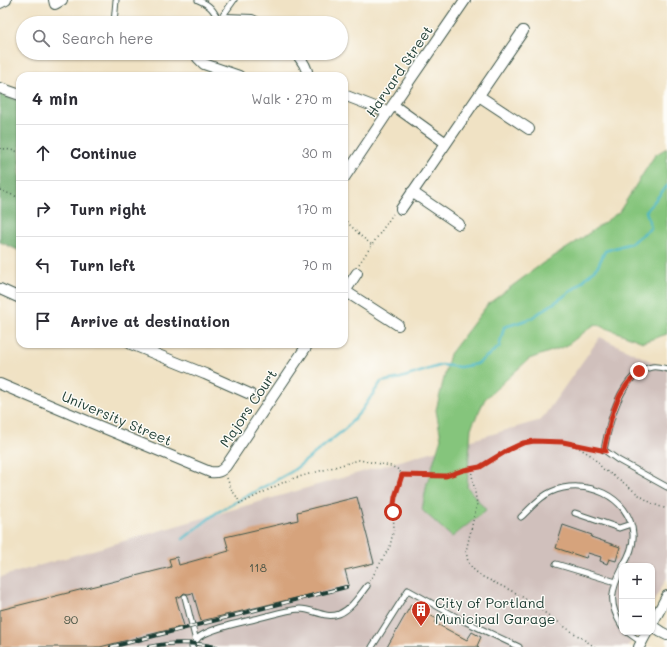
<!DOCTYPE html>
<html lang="en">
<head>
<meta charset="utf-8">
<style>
	:root { --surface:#fff; --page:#f7f7f7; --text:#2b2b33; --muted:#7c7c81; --line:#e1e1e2 }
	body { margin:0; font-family:Mali,sans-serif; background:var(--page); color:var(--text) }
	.controls { position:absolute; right:12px; bottom:12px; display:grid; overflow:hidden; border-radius:8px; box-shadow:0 1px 3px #0004 }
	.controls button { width:36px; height:36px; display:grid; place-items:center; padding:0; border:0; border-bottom:1px solid var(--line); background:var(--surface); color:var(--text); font:20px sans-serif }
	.stop { position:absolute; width:12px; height:12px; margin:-9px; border:3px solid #c8321e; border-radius:50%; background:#fff }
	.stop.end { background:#c8321e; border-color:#fff; box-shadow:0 1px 4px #0008 }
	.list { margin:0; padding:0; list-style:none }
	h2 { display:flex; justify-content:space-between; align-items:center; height:52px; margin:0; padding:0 16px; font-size:17px }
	h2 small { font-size:13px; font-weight:400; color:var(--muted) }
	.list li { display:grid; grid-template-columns:26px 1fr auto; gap:12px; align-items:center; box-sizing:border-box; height:56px; padding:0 16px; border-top:1px solid var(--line) }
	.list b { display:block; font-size:15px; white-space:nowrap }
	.list em { font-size:13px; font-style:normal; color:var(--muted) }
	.icon { flex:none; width:22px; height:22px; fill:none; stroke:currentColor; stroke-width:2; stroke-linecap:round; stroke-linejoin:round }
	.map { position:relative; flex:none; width:667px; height:647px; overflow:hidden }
	.search { position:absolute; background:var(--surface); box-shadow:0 1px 3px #0004; left:16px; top:16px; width:332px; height:44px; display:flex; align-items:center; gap:10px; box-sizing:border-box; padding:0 14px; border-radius:22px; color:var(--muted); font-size:15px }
	.panel { position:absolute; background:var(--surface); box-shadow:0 1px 3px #0004; left:16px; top:72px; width:332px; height:276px; border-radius:12px }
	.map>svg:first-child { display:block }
</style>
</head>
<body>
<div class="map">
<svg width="667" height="647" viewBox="0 0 667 647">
	<rect width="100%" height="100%" fill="#fdfcf7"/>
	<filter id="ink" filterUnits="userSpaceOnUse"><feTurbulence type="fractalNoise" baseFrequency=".025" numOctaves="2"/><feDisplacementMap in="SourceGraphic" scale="8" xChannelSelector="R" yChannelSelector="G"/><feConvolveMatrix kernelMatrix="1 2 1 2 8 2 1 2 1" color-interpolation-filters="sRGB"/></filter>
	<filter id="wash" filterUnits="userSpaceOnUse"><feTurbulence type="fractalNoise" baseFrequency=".012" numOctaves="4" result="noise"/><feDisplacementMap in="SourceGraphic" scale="16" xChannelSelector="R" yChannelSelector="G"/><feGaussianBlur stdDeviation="0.9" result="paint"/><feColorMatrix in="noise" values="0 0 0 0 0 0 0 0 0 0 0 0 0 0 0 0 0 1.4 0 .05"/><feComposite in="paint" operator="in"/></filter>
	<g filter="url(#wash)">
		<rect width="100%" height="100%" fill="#f0e2c4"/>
		<path fill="#d0c0bc" d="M600,337L667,369V578L652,604V566H622V632H636L628,647H0V577L541,420Z"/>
		<path fill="#85c57c" stroke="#528158" d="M667,148V334L643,342L595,324L566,346L529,359L485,399L471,428L467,487L486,510L452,537L422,510L427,483L441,438L436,410L450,354L488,304L543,263L572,245L619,212L655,155Z"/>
		<path fill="#6caa6c" stroke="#467450" d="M0,94L20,101V251L0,242Z"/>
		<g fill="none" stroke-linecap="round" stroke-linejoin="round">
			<path stroke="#4bb8c6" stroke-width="2.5" d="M183,539L216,513L291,472L304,462L345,429L362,410L381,382L401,378L442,365L460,367L477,364L499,347L504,327L530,319L560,299L579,285L598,266L605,251L631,243L651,228L646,211L667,186"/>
		</g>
		<g id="blocks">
			<path fill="#d6a37b" d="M357,497L374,563L345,570L349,585L201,621L193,593L188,594L184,593L181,596L176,598L184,626L100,647H0V610L171,567L169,559L177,557L179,565L229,551L225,537L298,520L297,512Z
				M563,525L592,535L591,537L620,547L616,561L609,559L607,564L600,561L601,557L588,553L586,558L556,548Z
				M411,605L437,619L435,623L467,640L472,632L481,637L477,646L479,647H387Z"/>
		</g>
	</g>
	<g filter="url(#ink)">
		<use href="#blocks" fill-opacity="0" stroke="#3e564a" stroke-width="1"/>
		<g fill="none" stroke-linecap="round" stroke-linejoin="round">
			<defs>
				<path id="lane" d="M198,0C210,5 213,9 219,21L234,0
					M114,23L116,0
					M113,54V53
					M667,369C663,368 656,366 652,367C620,373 609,423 604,450L618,460L667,487
					M575,513L619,528L631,524
					M521,517C531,508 539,497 551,492C585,477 630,496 633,534C634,546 629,556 623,566
					M556,564L616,582
					M622,569C611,590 608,604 622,626
					M185,597L196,641
					M627,632L641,642
					M192,647C194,643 196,640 199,637C212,628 239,623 255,619C269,616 285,610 300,609C313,609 325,619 339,614C351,609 359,596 367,586
					M372,647L408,590L460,619L519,647"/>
				<path id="street" d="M54,0L55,4L62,0
					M0,3L6,0
					M211,23L225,19L252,20L258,23
					M197,53L198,58L204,64L239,76
					M296,53C302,60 307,67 308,76
					M0,88L20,95
					M344,95L388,112
					M479,96L529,129
					M393,105L446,143
					M344,178L388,112L465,0
					M412,192L459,224
					M401,209L523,31
					M0,289L20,298
					M345,291L398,325
					M344,293L357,273
					M131,344L205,374L250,394
					M0,384L92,423L210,472C217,473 221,472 226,466L308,344
					M652,624L667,596
					M652,626L661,632L667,635
					M639,647L647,632"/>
			</defs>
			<use href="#lane" stroke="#3e564a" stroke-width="7"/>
			<use href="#street" stroke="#3e564a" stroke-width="12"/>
			<path stroke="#3e564a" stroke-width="1.5" stroke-dasharray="1 3" stroke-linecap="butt" d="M0,148L20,152
				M0,190L20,198
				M344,219L361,236L372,245
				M359,264L393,214
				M576,446L592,456L603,469L620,480L639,495L653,504L667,509
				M471,469L477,504L466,551L468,562L473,569L481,576L518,594L568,629L595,647
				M227,478L231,489L237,497L240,504L288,480L359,460L391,466L399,470L402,475L446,476L464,470L480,467L508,450L523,443L534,441L563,442L597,449
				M370,581L390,546L394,528L393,512L395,497L402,475"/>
			<use href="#lane" stroke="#fff" stroke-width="5"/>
			<use href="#street" stroke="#fff" stroke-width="10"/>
			<defs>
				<path id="rail" d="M111,647L346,587
					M149,647C169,642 196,642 216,647"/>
			</defs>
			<use href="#rail" stroke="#1f3d34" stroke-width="4"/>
			<use href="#rail" stroke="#fdfcf7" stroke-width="2.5" stroke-dasharray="8" stroke-linecap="butt"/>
		</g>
	</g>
	<g fill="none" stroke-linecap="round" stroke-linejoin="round" filter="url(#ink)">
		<path stroke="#c8321e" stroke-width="5" d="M393,512L395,497L402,475L446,476L464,470L480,467L508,450L523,443L534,441L563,442L606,451L604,450C609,427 613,401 628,383C632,379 636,375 639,371"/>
	</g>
	<defs>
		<symbol id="building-pin" viewBox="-11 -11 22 30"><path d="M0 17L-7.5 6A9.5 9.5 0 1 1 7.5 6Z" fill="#c8321e" stroke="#fdfcf7"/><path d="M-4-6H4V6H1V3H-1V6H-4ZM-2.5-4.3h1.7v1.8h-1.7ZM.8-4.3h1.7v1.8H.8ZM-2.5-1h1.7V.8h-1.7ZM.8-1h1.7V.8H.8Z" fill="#fff"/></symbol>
	</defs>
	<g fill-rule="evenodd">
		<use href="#building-pin" x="410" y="599" width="22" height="30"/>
	</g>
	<g text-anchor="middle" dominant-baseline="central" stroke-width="3" stroke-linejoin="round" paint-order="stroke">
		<g font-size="12" fill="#4d5646">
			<text x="258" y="567">118</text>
			<text x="71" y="619">90</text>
		</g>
		<g font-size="14" fill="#1f3d34" stroke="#fdfcf7">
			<text transform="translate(399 71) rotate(-56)">Harvard Street</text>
			<text transform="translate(248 408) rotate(-56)">Majors Court</text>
			<text transform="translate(117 418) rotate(23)">University Street</text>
		</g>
		<g font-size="14" fill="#1f3d34" stroke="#fdfcf7" text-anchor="start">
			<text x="435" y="602">City of Portland<tspan x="435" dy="16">Municipal Garage</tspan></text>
		</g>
	</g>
</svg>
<div class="controls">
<button>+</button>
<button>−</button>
</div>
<div class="stop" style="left:393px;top:512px"></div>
<div class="stop end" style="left:639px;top:371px"></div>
<div class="search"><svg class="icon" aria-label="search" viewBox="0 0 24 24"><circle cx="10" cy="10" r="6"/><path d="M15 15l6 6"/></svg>Search here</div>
<section class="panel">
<h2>4 min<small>Walk · 270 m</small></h2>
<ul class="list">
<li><svg class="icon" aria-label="ahead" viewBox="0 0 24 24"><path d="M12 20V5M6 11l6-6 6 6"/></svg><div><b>Continue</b></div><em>30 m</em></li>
<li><svg class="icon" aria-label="right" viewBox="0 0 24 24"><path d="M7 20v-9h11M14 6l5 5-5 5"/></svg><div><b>Turn right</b></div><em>170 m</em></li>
<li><svg class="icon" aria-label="left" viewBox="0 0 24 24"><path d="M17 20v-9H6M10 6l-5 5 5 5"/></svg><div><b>Turn left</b></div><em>70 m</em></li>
<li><svg class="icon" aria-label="arrive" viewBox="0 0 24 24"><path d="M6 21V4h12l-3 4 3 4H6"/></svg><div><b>Arrive at destination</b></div></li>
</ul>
</section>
</div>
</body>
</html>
